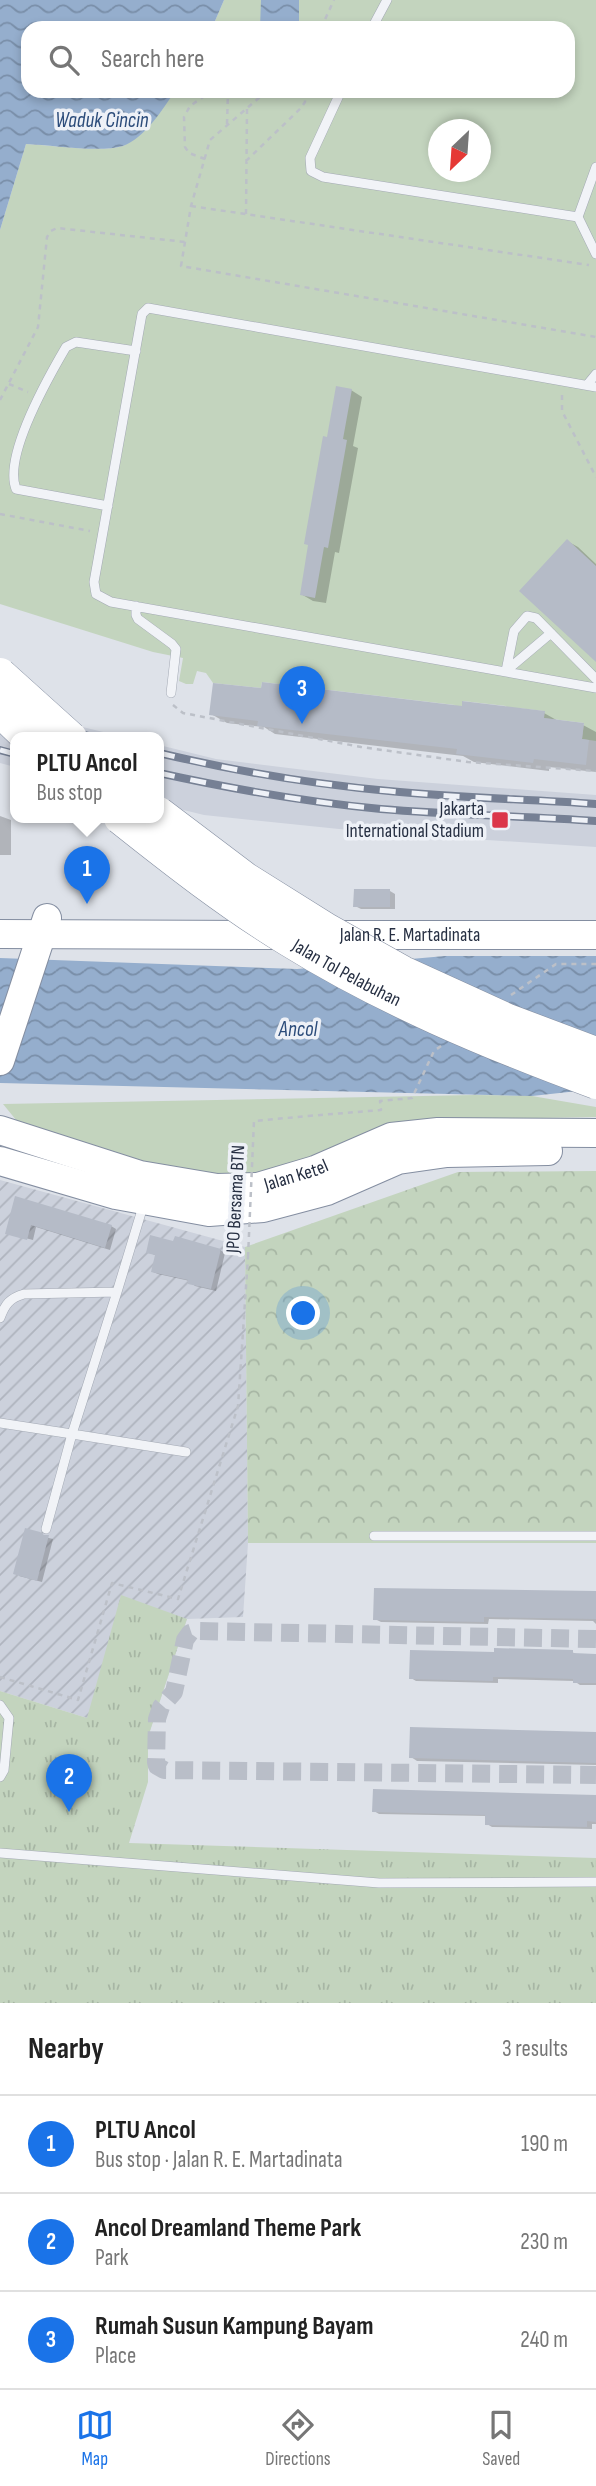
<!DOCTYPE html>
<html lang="en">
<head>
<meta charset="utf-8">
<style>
	:root { --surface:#fff; --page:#f2f2f2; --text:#222; --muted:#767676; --line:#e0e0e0; --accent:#1a73e8 }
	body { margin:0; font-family:"Sofia Sans Condensed",sans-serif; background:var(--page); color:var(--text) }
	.compass { position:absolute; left:428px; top:119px; width:63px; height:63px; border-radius:50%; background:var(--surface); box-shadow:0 4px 10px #0003; rotate:205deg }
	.you { position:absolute; left:304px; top:1314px; width:24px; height:24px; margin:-18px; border:5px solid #fff; border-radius:50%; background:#1a73e8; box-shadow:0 0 0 10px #1a73e833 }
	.badge { display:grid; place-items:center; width:46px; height:46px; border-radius:50%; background:var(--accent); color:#fff; font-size:23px; font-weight:700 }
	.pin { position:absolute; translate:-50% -58px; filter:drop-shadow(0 2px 4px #0008) }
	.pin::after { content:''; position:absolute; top:37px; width:24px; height:21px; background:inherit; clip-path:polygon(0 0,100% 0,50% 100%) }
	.popup { position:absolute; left:10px; top:732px; width:154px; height:91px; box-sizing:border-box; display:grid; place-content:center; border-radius:14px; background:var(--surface); filter:drop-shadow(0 2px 5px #0005); font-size:23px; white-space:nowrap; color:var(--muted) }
	.popup b { font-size:26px; color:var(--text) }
	.popup::after { content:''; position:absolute; left:50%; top:100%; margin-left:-14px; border:14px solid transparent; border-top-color:var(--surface) }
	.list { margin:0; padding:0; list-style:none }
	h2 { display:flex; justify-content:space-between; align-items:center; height:91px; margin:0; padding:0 28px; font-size:30px }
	h2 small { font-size:23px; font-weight:400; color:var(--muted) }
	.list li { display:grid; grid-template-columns:46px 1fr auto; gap:21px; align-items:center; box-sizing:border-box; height:98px; padding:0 28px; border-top:2px solid var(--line) }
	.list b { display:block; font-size:26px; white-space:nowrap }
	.list p { margin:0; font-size:23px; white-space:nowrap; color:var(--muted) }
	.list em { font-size:23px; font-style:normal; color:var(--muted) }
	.icon { flex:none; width:38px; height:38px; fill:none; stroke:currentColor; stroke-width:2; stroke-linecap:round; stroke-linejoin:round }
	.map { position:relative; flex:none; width:596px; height:2003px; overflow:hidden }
	.search { position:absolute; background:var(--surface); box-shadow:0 4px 10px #0003; left:21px; right:21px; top:21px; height:77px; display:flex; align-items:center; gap:18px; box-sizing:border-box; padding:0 24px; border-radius:21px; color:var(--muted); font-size:26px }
	.sheet { height:385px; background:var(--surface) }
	nav { display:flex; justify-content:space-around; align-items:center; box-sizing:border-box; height:98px; border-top:2px solid var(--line); background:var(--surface); font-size:19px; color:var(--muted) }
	nav a { display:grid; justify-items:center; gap:4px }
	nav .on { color:var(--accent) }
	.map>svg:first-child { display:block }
</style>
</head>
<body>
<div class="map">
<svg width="596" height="2003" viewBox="0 0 596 2003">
	<defs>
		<pattern id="industrial-furrows" width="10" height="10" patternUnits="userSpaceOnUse" patternTransform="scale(1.75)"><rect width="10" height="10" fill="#ccd1dc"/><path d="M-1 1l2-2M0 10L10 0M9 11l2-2" fill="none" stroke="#afb4be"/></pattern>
		<pattern id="forest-crowns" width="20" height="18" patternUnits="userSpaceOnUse" patternTransform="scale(1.75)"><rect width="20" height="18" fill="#c3d4be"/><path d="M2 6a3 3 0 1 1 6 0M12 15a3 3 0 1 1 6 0" fill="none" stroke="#a7b6a4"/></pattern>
		<pattern id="park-tufts" width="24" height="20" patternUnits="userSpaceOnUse" patternTransform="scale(1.75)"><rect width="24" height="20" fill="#c3d4be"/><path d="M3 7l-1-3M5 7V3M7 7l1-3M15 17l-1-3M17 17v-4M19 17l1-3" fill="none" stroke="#a7b6a4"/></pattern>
		<pattern id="water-waves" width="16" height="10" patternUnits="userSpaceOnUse" patternTransform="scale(1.75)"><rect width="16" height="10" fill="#95aecd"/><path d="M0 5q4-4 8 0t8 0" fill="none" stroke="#798ea8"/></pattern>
	</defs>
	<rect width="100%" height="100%" fill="#dee2e9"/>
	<path fill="#ccd1dc" d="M0,707L128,738H15V767L0,763Z
		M159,745L216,759L378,779L596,795V847L378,833L204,815L159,804Z"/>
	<path fill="url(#industrial-furrows)" d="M0,1180L245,1247L248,1543L243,1617L187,1619L148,1737L0,1691Z"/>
	<path fill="#c3d4be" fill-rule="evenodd" d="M224,0H596V741L582,739L584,723L544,718V711L518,708L515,724L506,706L463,701L460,722L455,705L262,682L261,688L213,683L206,673L197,671L193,684H186L179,681L183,658L153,652L0,604V230L26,144C50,145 102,153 123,146C135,141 168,102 175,91H568V28H212ZM438,130H480V172H438Z
		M475,1095L532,1096L596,1107V1117L413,1120L312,1161L251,1178L159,1167L21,1126L3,1104Z"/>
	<path fill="url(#forest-crowns)" d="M596,1171V1543H248L245,1247L458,1172Z"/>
	<path fill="url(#park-tufts)" d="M121,1595L187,1619L148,1737V1782L129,1843L596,1858V2003H0V1691L87,1718Z"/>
	<path fill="url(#water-waves)" d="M0,0H224L212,28H28V91H175C163,109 145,138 123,146C100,153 52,145 26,144L0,230Z
		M261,0H299V25L296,28H260Z
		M445,956H596V1089L532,1096L0,1083V958L297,969Z"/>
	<path fill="#0003" d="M351,390L362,397L353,446L358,448L339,553L335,552L326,603L313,601L301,594L329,439Z
		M567,541L578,547L596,564V660Z
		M463,708L544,713L560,722L583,725L596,732V772L549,767V771L474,762L463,756L275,734L264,727L227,723L211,714Z
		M0,816L11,820V855H0Z
		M390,891L395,894V909H361L355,906Z
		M16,1198L111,1226L116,1229L110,1250L36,1227L33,1240L10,1234Z
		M220,1250L225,1253L216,1291L195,1286L190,1281L158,1274L153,1272L157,1256L148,1252Z
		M45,1537L53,1539L42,1582L19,1576Z
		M596,1594V1624L593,1621L489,1619L488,1624L381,1622L375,1619Z
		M572,1652L578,1655L596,1656V1685H580L574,1681L498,1679V1683L416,1681L411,1678L496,1654Z
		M596,1734V1765L417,1761L411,1757Z
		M595,1793L596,1824H592V1829L492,1827L487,1824V1816L379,1814L374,1811L595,1797Z"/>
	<path fill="#b5bbc7" d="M336,386L352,389L343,439L347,440L328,548L324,547L315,598L300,595L308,545L304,544L323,436L327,437Z
		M567,539L596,566V662L519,591Z
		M262,682L462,706V701L545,711L544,718L584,723L582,739L589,740L586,765L534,759L533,763L456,754L457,749L257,726L258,721L209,715L213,683L261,688Z
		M354,889H390V907H353Z
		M15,1196L112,1225L105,1248L31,1225L27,1240L5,1234Z
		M150,1235L173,1241L175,1236L221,1249L211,1289L188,1284V1280L151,1272L155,1255L146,1253Z
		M25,1528L40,1532L44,1535H49L37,1581L13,1574Z
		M374,1588L596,1591V1619L484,1617V1622L373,1620Z
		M494,1648L573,1650V1653L596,1654V1683H573V1679L515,1677H493V1681L409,1679L410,1650L494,1652Z
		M410,1727L596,1732V1763L409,1758Z
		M373,1789L596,1795V1822L587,1821V1827L485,1825V1815L372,1812Z"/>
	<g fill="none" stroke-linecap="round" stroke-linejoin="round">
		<path stroke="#b9bec8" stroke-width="18" stroke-dasharray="18 9" stroke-linecap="butt" d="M596,1639L196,1631L190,1633L185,1640L174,1692L161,1707L157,1719L156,1762L157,1766L164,1770L596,1775"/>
		<defs>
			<path id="service" d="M372,28L387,0
				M341,91L310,158L311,171L323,177L578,217
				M596,167L578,217L596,254
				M587,385L596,374
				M596,387L148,308L142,314L94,582L96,594L111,602L596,688
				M108,506L16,489C3,456 49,376 66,347L76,342L136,351
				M136,606V615L138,619L172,644L176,649L171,693
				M506,671L514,631L527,616L536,618L596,679
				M506,671L551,633
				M117,1292L72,1434L186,1452
				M0,1318C5,1304 10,1298 24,1294L117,1292L144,1203
				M0,1423L72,1434L46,1529
				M374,1536H596
				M0,1705L9,1718L4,1770L0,1777
				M0,1853L379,1883L596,1882"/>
			<g id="trunk">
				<path d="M0,934L289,935"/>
				<path id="s1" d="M333,935H596"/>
				<path d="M0,1061L47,918"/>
				<path id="s2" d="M0,1130L140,1175L217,1188L258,1187L315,1170L391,1137L438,1132L596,1133"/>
				<path d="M0,1161L116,1195L209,1212L263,1208L327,1191L398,1160L447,1153L548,1151"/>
			</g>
		</defs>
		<use href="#service" stroke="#a3a9b4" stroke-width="10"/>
		<use href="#trunk" stroke="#848ea1" stroke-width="30"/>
		<path stroke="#bcc0c8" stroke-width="2.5" stroke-dasharray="5 5" stroke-linecap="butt" d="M229,28V25
			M321,28L334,0
			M267,91L210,140L191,206L181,266L596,337
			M227,124L228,91
			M205,159L189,153L185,147L184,117L190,106L212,91
			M246,161L301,108L305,102V91
			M191,206L589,265
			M246,214L247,109
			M9,384L28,392
			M562,395V411L596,477
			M0,400L38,327L47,237L51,231L57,228L185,242
			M0,514L90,531
			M173,705L183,713L361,747L468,762L596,771
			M511,995L556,964H596
			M308,1116L381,1110L380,1101L412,1098L434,1051L441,1046
			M0,1677L78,1700L112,1583L178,1599L238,1406L248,1257"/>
		<use href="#service" stroke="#f1f3f7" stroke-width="9"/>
		<use href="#trunk" stroke="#fff" stroke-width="28"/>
		<defs>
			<path id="rail" d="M0,714L96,738
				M0,727L45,738
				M0,750L15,754
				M159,753C235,771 311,784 389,791C458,798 527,799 596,804
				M159,773C232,789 306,802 381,809C453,815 525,816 596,821"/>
		</defs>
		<use href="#rail" stroke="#768094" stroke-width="8"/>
		<use href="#rail" stroke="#eef1f7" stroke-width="5" stroke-dasharray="16" stroke-linecap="butt"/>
		<defs>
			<g id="motorway-bridge">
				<path d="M0,674L71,738"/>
				<path d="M0,711L28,738"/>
				<path d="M159,813L245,878L328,930L403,972L508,1020L596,1053"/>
				<path id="s3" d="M120,818C174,861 229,904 288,940C385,1000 490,1044 596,1083"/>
			</g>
		</defs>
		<use href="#motorway-bridge" stroke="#848ea1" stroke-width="33" stroke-linecap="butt"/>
		<path stroke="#bcc0c8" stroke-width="2.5" stroke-dasharray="5 5" stroke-linecap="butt" d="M248,1257L254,1121L308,1116"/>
		<use href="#motorway-bridge" stroke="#fff" stroke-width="32"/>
	</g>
	<rect fill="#db3649" stroke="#eef1f7" stroke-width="2.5" x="491" y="811" width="18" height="18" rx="3.5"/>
	<g text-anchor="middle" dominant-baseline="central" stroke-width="7" stroke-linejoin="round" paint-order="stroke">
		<g font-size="19" fill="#262f42" stroke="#eef1f7" text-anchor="end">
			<text x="484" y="809">Jakarta<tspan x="484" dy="22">International Stadium</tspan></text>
		</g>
		<g font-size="19" fill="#262f42" stroke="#eef1f7">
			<text stroke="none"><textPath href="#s1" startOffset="77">Jalan R. E. Martadinata</textPath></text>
			<text stroke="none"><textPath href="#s3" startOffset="275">Jalan Tol Pelabuhan</textPath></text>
			<text stroke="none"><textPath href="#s2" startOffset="306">Jalan Ketel</textPath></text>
			<text transform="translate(236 1199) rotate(-87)">JPO Bersama BTN</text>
		</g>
		<g font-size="21" font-style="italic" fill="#2c4c7a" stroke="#eef1f7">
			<text x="102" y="120">Waduk Cincin</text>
			<text x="298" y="1029">Ancol</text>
		</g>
	</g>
</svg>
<svg class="compass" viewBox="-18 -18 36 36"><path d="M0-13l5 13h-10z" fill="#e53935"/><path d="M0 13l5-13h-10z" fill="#767676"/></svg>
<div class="you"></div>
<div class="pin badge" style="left:87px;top:904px">1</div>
<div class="popup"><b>PLTU Ancol</b>Bus stop</div>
<div class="pin badge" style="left:69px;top:1812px">2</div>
<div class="pin badge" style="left:302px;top:724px">3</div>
<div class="search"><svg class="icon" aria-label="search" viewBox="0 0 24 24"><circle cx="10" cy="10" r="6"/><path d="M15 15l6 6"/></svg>Search here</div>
</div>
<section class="sheet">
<h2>Nearby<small>3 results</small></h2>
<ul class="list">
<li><span class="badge">1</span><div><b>PLTU Ancol</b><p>Bus stop · Jalan R. E. Martadinata</p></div><em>190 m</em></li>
<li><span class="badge">2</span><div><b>Ancol Dreamland Theme Park</b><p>Park</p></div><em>230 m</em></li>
<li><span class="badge">3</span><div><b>Rumah Susun Kampung Bayam</b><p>Place</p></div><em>240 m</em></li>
</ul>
</section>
<nav>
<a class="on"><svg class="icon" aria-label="map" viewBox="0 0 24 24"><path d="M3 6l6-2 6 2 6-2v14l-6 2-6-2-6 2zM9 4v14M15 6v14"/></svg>Map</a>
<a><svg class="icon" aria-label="directions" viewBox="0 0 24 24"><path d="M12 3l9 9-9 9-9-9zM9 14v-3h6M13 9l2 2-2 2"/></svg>Directions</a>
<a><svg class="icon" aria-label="saved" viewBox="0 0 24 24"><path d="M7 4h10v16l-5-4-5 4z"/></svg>Saved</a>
</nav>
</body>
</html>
